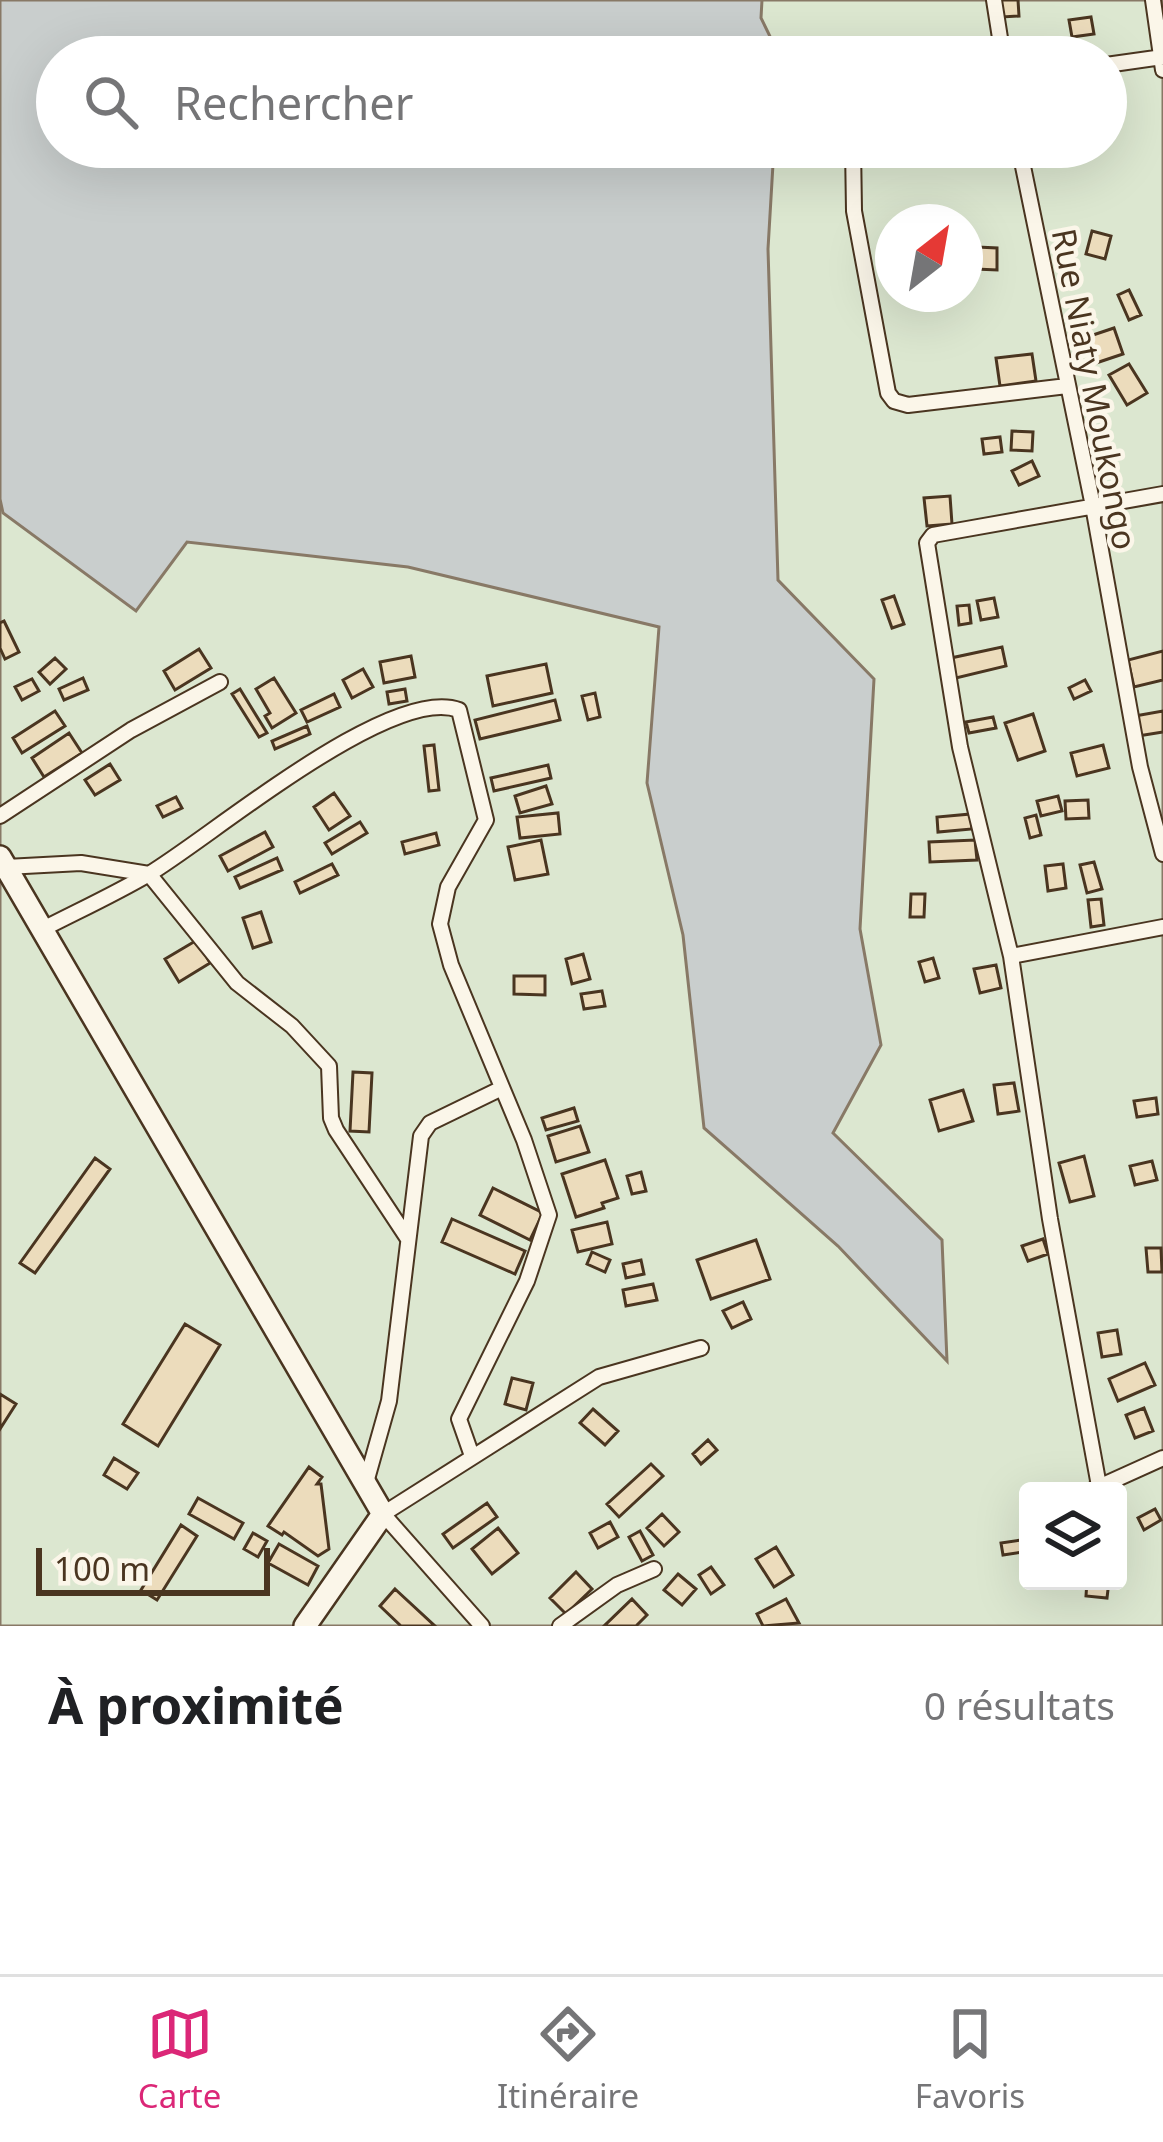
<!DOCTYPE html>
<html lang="fr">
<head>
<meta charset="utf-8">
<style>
	:root { --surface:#fff; --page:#f2f2f2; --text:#202124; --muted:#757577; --line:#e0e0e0; --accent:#db2777 }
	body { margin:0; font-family:"Noto Sans",sans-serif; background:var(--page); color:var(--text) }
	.controls { position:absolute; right:36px; bottom:36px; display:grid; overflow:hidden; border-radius:12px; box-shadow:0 12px 48px #0002 }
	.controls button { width:108px; height:108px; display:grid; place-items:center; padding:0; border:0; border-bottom:3px solid var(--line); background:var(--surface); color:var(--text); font:60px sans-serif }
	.compass { position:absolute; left:875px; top:204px; width:108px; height:108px; border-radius:50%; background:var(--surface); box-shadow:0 12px 48px #0002; rotate:31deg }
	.scale { position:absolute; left:36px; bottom:30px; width:234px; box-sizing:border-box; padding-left:12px; border:6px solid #4a3520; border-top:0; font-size:33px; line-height:42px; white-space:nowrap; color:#4a3520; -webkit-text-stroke:9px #fbf6e9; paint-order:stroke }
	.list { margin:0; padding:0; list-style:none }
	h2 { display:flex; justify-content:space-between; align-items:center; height:156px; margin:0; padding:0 48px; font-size:51px }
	h2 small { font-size:39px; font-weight:400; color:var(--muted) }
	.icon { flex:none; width:66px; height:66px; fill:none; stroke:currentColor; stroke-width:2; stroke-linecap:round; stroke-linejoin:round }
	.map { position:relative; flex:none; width:1163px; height:1626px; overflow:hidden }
	.search { position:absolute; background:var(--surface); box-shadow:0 12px 48px #0002; left:36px; right:36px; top:36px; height:132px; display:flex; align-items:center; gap:30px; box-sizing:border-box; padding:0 42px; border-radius:66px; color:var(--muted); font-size:45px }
	.sheet { height:348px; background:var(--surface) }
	nav { display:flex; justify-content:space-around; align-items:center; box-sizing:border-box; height:168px; border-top:3px solid var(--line); background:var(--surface); font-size:33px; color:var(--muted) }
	nav a { display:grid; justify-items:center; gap:6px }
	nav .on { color:var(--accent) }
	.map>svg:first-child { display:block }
</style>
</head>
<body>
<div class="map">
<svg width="1163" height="1626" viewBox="0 0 1163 1626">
	<rect width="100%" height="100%" fill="#fbf6e9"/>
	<path fill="#dce7d0" stroke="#887966" stroke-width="3" fill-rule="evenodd" d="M0,0H1163V1626H0ZM57,57H1106V147H57ZM893,222H965V294H893ZM1028,1491H1118V1581H1028Z"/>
	<path fill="#c9cecd" stroke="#887966" stroke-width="3" d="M0,0H762L761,18L780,57H57V147H774L768,249L778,580L874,679L860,929L881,1045L833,1133L942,1240L947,1361L838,1246L704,1128L683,935L647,783L659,627L408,567L187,542L136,611L3,513L0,499Z"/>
	<path fill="#ecdcbc" stroke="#4a3520" stroke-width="3" d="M1000,0H1018L1019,16L1002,17Z
		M1091,17L1094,34L1072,37L1069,20Z
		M1092,231L1111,236L1105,259L1086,254Z
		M977,247L997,248V270L976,269Z
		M1129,290L1141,315L1129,320L1118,295Z
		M1114,328L1123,354L1096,363L1087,337Z
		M1032,354L1036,381L1000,386L996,358Z
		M1129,364L1147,393L1127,405L1109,375Z
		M1012,431L1033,432L1032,451L1011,450Z
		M1000,437L1002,452L984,454L982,439Z
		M1032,461L1039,476L1019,485L1012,471Z
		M950,496L952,524L927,526L924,498Z
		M894,596L904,624L892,628L882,600Z
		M994,598L998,617L981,620L977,601Z
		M969,605L971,623L959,625L957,606Z
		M4,621L19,652L5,659L0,648V623Z
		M1002,647L1006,666L956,678L951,658Z
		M199,649L211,668L175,690L164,671Z
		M1163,651V680L1134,687L1128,660Z
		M411,656L415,677L384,683L380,662Z
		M55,658L66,669L50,684L39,672Z
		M546,664L552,693L493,706L487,676Z
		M363,669L373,687L352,698L343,680Z
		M83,678L88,690L64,700L59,689Z
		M274,678L296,713L272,728L265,716L270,713L256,689Z
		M32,679L39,691L22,700L15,687Z
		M1085,680L1091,691L1074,699L1069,688Z
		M240,689L267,733L259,737L232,694Z
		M405,689L407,701L389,704L387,692Z
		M595,693L600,717L588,720L582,696Z
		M334,694L340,707L307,722L301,710Z
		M555,700L560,720L480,739L475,720Z
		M55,711L65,726L22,753L13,738Z
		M1163,711V732L1138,736L1135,716Z
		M1033,714L1045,751L1018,760L1005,723Z
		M993,717L996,728L969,733L966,722Z
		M307,726L310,734L275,749L272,741Z
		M69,733L82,753L44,777L32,758Z
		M434,745L439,790L429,791L424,746Z
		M1103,745L1109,768L1077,776L1071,753Z
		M110,764L120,780L95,795L85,780Z
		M548,765L551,778L494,791L491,778Z
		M546,786L552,804L520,813L515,796Z
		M334,793L350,816L329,830L314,807Z
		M1058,796L1062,811L1041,816L1037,801Z
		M176,797L182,808L163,817L157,806Z
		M1088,800L1089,818L1066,819L1065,801Z
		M558,813L560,834L520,838L517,817Z
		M971,814L972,829L938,832L937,817Z
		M1036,815L1041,835L1030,838L1025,818Z
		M360,822L367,833L332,854L325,843Z
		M265,832L273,847L228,871L220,856Z
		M436,833L439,845L405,854L402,842Z
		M541,840L548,874L515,880L508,847Z
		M975,840L977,860L930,862L929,842Z
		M277,858L282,870L240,888L235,877Z
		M1094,862L1102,889L1087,893L1080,865Z
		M332,864L338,875L300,893L295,882Z
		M1063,864L1066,888L1048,891L1045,866Z
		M911,894H925L924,917H910Z
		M1101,899L1104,925L1091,927L1088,900Z
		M261,912L271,942L253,948L243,918Z
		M197,940L210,963L179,982L165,959Z
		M583,954L590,979L572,984L566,959Z
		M933,958L939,978L925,982L919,962Z
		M996,965L1001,988L980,993L974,969Z
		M514,976H545V995L514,994Z
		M602,991L605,1006L584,1009L581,994Z
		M353,1072L372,1073L369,1132L350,1131Z
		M1014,1083L1019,1111L998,1114L994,1085Z
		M963,1090L973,1121L939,1131L930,1100Z
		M1156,1098L1158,1114L1137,1117L1134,1101Z
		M574,1108L578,1121L546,1130L542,1118Z
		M580,1126L589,1152L556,1162L548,1136Z
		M1084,1156L1094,1196L1070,1202L1059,1163Z
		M95,1158L110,1169L35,1273L20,1263Z
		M605,1160L618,1198L602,1203L604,1208L576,1217L562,1174Z
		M1152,1161L1157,1180L1135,1185L1130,1166Z
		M641,1172L646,1191L632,1194L627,1176Z
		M493,1188L543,1213L530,1240L480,1215Z
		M452,1219L525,1251L515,1274L442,1242Z
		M607,1222L612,1244L578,1252L572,1230Z
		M1043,1239L1048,1254L1028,1261L1022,1246Z
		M756,1240L770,1279L711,1299L697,1260Z
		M1146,1248H1161L1162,1272H1148Z
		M592,1252L610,1260L605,1272L587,1264Z
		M641,1260L644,1274L626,1278L623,1264Z
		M653,1284L657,1300L626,1306L623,1290Z
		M743,1302L751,1319L732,1328L723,1311Z
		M185,1324L220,1345L158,1446L123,1424Z
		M1117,1330L1121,1354L1102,1357L1098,1333Z
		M1145,1363L1155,1385L1118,1401L1109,1379Z
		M512,1378L533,1383L526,1410L505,1404Z
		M0,1394L16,1404L0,1429Z
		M1144,1408L1153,1431L1135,1438L1126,1415Z
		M593,1409L618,1431L605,1445L580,1423Z
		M708,1440L717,1450L701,1464L693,1454Z
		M114,1458L138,1473L127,1489L104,1475Z
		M651,1464L663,1476L619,1517L607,1504Z
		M309,1467L322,1477L317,1484H321L329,1549L318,1556L284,1532L282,1535L268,1526Z
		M198,1498L243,1523L234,1539L189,1514Z
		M487,1503L497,1517L453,1548L443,1534Z
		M1155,1509L1161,1520L1144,1530L1138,1518Z
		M662,1514L679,1532L664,1546L647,1528Z
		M610,1522L618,1537L598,1548L590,1533Z
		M181,1525L197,1536L157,1600L141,1590Z
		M498,1528L518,1553L492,1574L472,1549Z
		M640,1531L653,1555L642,1561L629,1537Z
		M253,1533L267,1541L258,1557L244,1549Z
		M1021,1540L1023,1552L1003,1555L1001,1543Z
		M279,1544L318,1566L308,1585L268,1563Z
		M776,1547L793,1575L774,1587L756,1559Z
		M711,1567L724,1585L711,1594L699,1575Z
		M576,1572L592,1589L566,1614L550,1598Z
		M678,1574L696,1589L682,1605L664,1590Z
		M1087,1581H1109L1107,1598L1086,1596Z
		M395,1589L435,1626H401L380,1606Z
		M632,1599L647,1615L636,1626H604Z
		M786,1599L799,1623L763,1626L757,1614Z"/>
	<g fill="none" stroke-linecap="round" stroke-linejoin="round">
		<defs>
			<path id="street" d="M994,0L1003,57
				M1153,0L1163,70
				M1106,65L1163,57
				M853,147L854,211L888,393L894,401L908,405L1067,386
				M1019,147L1093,506L1140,767L1163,854
				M0,816L131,730L220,682
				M6,867L81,863L149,874L237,983L292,1026L329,1066L331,1118L336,1130L408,1239
				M43,929C78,911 115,894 149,874C211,837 391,684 459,710L486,820L448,887L440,924L451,965L524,1140L549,1215L527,1281L459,1419L472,1456
				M1011,956L1163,927
				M365,1486L389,1401L421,1136L430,1123L500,1089
				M1099,1486L1050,1219L1011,956L960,747L927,543L933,535L1163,494
				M1090,1491L1163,1458
				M482,1626L383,1514L599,1377L701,1348
				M560,1626L617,1585L654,1569"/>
			<path id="secondary" d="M0,857L383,1514L305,1626"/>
		</defs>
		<use href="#street" stroke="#4a3520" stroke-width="18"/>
		<use href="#secondary" stroke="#4a3520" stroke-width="26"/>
		<use href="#street" stroke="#fbf6e9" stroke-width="14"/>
		<use href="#secondary" stroke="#fbf6e9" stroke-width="21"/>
	</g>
	<g text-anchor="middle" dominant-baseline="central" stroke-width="9" stroke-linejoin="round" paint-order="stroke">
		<g font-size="33" fill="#4a3520" stroke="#fbf6e9">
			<text transform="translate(1095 389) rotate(79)">Rue Niaty Moukongo</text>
		</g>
	</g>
</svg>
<div class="controls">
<button><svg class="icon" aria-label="layers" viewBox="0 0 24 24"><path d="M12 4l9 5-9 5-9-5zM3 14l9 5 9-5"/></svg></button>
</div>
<svg class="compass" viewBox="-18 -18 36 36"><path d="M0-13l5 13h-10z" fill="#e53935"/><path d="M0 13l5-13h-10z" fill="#757577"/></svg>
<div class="scale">100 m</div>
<div class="search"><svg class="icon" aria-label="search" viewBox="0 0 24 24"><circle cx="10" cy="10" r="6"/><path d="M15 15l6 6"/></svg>Rechercher</div>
</div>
<section class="sheet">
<h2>À proximité<small>0 résultats</small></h2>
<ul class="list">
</ul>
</section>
<nav>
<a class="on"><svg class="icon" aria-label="map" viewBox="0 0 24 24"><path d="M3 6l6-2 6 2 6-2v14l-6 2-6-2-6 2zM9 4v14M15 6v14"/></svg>Carte</a>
<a><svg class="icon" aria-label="directions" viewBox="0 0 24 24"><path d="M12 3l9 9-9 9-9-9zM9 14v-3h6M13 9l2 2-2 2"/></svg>Itinéraire</a>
<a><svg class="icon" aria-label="saved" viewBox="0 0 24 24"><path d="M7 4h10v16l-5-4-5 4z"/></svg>Favoris</a>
</nav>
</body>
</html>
